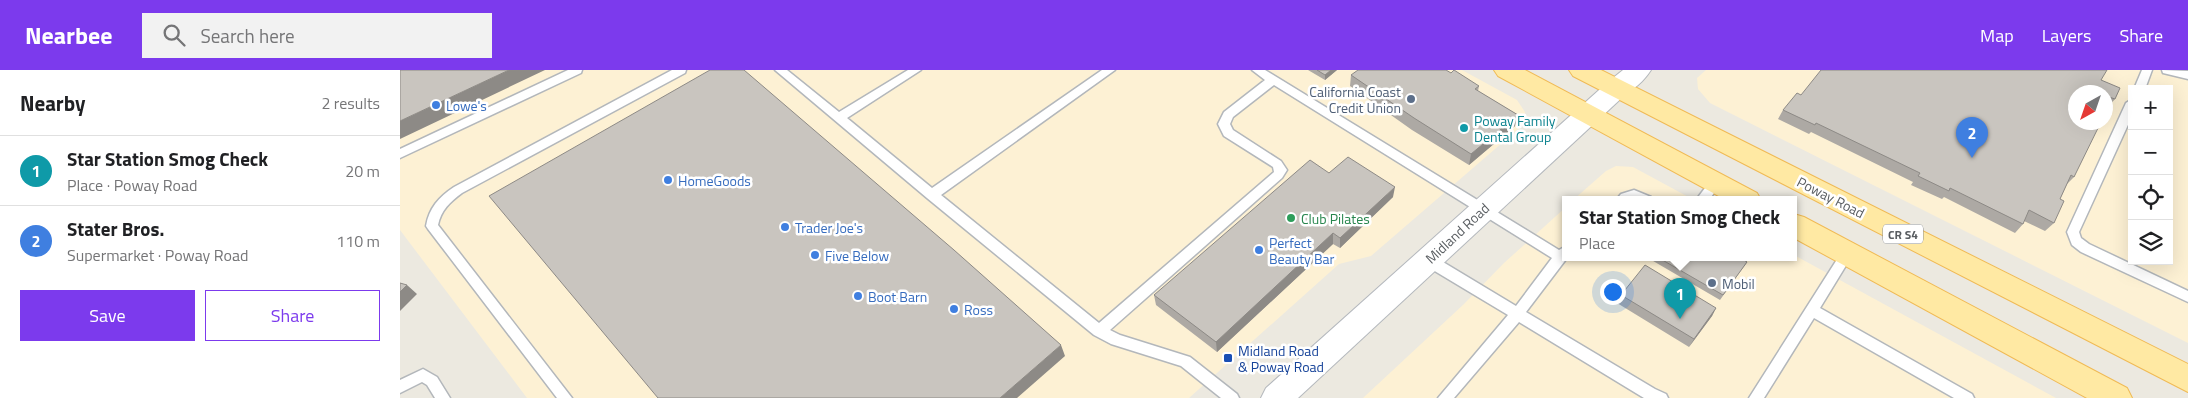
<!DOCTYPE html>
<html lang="en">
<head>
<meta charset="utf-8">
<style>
	:root { --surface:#fff; --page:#f2f2f2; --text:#202124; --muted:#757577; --line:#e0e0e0; --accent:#7c3aed }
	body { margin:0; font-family:"Titillium Web",sans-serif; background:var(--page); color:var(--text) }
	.controls { position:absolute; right:15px; top:15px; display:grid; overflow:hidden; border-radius:0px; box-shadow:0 5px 20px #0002 }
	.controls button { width:45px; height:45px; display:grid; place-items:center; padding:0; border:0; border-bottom:1px solid var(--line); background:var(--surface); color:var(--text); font:25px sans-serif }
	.compass { position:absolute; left:1668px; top:15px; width:45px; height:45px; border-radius:50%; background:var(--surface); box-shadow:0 5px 20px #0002; rotate:220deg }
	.you { position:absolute; left:1212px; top:221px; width:18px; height:18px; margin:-12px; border:4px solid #fff; border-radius:50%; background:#1a73e8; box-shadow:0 0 0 8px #1a73e833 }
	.badge { display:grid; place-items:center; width:32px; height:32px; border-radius:50%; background:var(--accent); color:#fff; font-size:16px; font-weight:700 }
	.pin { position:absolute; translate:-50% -41px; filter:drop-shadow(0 1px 2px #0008) }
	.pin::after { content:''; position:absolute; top:26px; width:18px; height:15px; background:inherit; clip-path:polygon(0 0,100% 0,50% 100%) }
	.popup { position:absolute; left:1162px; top:126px; width:235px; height:65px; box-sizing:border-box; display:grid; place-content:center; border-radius:0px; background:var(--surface); filter:drop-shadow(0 1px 4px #0005); font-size:16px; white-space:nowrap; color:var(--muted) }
	.popup b { font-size:19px; color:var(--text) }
	.popup::after { content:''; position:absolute; left:50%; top:100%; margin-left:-10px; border:10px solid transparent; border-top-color:var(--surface) }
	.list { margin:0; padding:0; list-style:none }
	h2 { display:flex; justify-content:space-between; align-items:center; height:65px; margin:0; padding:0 20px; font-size:21px }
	h2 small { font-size:16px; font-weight:400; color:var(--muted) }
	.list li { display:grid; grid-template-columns:32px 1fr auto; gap:15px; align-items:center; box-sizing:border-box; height:70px; padding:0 20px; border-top:1px solid var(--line) }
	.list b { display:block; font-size:19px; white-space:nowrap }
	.list p { margin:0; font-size:16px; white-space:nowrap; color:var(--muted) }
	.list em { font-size:16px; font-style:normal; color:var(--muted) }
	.actions { display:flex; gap:10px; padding:15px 20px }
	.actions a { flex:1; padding:11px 0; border:1px solid var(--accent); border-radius:0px; text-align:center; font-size:18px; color:var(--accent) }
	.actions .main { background:var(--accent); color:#fff }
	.icon { flex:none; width:28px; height:28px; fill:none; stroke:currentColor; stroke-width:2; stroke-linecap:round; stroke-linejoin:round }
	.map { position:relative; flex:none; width:1788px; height:328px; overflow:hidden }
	header { display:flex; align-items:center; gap:30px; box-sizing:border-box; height:70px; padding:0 25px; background:var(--accent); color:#fff }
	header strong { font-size:24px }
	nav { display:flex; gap:28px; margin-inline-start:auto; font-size:18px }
	.search { width:350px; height:45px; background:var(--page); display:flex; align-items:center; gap:12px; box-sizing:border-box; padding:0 18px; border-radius:0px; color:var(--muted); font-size:19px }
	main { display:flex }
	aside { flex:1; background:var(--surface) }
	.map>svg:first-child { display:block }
</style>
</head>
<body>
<header>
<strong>Nearbee</strong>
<div class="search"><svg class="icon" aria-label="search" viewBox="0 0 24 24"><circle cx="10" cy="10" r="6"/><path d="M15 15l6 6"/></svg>Search here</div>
<nav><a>Map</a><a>Layers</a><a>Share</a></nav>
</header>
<main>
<aside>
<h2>Nearby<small>2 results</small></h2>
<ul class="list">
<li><span class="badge" style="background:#0f9aa8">1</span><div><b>Star Station Smog Check</b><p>Place · Poway Road</p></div><em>20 m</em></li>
<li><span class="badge" style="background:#3f7fe0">2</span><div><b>Stater Bros.</b><p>Supermarket · Poway Road</p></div><em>110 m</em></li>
</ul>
<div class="actions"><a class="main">Save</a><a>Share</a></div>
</aside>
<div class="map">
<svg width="1788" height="328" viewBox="0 0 1788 328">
	<rect width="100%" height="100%" fill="#ece9e0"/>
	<path fill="#fdf1d4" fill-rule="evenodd" d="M0,0H1062L1117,30L1125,42V49L1124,54L971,186L939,194L789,328H127L0,160Z
		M1306,0H1788V273L1310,33L1298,19L1297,8ZM1732,19H1769V191H1732ZM1676,22H1706V52H1676Z
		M1216,96L1233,97L1294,130H1173L1206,101Z
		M1166,137V188H1394V185L1656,328H963L1064,234L1104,193Z"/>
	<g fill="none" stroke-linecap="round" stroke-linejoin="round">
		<defs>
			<path id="service" d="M168,0H182L181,3L0,88V79Z
				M272,0H286L285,3L62,123C50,132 41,140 38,155L172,328H157L28,159L26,156C29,138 39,127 54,117Z
				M375,0H387L439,42L508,0H521L447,48L532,118L702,0H715L541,125L699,253L874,102L873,97L824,66L818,54L824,42L865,10L852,0H865L1159,180L1166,176L1167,188L1126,242L1255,319L1266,324L1268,328H1244L1119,252L1054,328H1038L1108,245L1023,194L1022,190L1023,186H1033L1116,236L1152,188L874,15L833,47L830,54L833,60L881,91L887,100L882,108L710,260L720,265L790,287L837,324L839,328H821L781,296L711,274L694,265L527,128Z
				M1742,0H1752L1745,19H1734Z
				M1762,0L1788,1V9L1763,3Z
				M1732,29V46L1679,162L1681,168L1689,174L1788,221V232L1681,182L1672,175L1667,162L1726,33Z
				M1315,108L1321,113L1309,130H1296L1311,110Z
				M1234,120L1251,127L1253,130H1216L1221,124Z
				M1447,179L1451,180L1453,184L1420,238L1572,324L1574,328H1554L1414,248L1364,328H1349L1443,180Z
				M23,299L37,307L50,328H35L27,315L22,312L0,323V310Z"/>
			<path id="tertiary" d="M1223,0H1251C1242,14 1225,29 1208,24L1205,18L1208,12Z"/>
			<path id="secondary" d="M1217,10L1226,12L1229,18L1226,24L898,328H861L866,318L1208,12Z"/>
			<path id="primary" d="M1094,0H1125L1357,123L1361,130H1326L1098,6Z
				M1169,0H1201L1788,294V322L1173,6Z
				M1394,144L1404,147L1727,318L1732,328H1687L1394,168Z"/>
		</defs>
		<use href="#service" stroke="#b3b7bb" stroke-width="3"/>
		<use href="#tertiary" stroke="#b3b7bb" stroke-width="2"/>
		<use href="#secondary" stroke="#b4b8bd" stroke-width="2"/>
		<use href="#primary" stroke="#f0ba55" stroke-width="2"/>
		<use href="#service" fill="#fff" fill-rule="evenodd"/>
		<use href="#tertiary" fill="#fff" fill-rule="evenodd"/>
		<use href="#secondary" fill="#fff" fill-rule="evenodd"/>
		<use href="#primary" fill="#ffe9a3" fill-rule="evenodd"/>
	</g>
	<path fill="#ada9a4" d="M908,0H937L925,10Z
		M951,5L1079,16L1078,21L1118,45L1115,56L1069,95L1012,60L950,16Z
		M1701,10L1715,29L1707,38L1706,37V22L1674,107L1667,114L1660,129L1654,153L1645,161L1624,151L1623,154L1615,163L1544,127L1542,129L1511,115L1513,112L1411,62L1409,64L1378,49L1383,40L1401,25Z
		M929,103L993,127L940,178L933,174L817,282L756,235L754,225Z
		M1248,188H1341L1347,192L1320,230Z
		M1221,225L1316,238L1312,246L1289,277L1217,233Z"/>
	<path fill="#8d8a86" d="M109,0H145L0,69V51Z
		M931,0H937L925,10V5Z
		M1118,45L1115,56L1069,95L1071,84Z
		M995,117L993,127L940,178V168Z
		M933,163V174L817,282L816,272Z
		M7,215L17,224L0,241V222Z
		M1316,238L1312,246L1289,277L1294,269Z
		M661,275L665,286L617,328H600Z"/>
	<path fill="#c9c5bf" stroke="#8d8a86" d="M0,0H109L0,51Z
		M310,0H344L554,180L661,275L600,328H258L89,126Z
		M917,0H931L925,5Z
		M958,0H1046L1051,3L1054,0L1079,16L1075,19L1118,45L1071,84L1014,48L951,5Z
		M1421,0H1707L1701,10L1720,18L1715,29L1709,27L1706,34V22H1676V52H1701L1674,107L1671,105L1660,129L1664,131L1654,153L1629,140L1623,154L1550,118L1549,121L1518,106L1520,103L1416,53L1415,55L1383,40L1397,23L1401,25Z
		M948,87L995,117L940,168L933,163L816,272L754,225L910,90L929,103Z
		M1232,127L1238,130H1229Z
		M1259,188H1341L1347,192L1323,225Z
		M1245,195L1316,238L1294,269L1221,225Z
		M0,213L7,215L0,222Z"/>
	<g fill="#5c6f8a" stroke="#fff" stroke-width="2">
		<circle cx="1011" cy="29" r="5"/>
		<circle cx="1312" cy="213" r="5"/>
	</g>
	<g fill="#3f7fe0" stroke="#fff" stroke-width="2">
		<circle cx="36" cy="35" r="5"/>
		<circle cx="268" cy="110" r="5"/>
		<circle cx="385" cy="157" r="5"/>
		<circle cx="859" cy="180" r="5"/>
		<circle cx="415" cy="185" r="5"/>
		<circle cx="458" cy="226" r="5"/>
		<circle cx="554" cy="239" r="5"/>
	</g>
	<circle fill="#0f9aa8" stroke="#fff" stroke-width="2" cx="1064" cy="58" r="5"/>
	<circle fill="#2e9e5b" stroke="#fff" stroke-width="2" cx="891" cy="148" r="5"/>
	<rect fill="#1a4fb4" stroke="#fff" stroke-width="2" x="823" y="283" width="10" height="10" rx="2.5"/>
	<g text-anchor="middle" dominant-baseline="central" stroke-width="5" stroke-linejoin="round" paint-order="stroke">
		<rect fill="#fff" stroke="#8b8e90" stroke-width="1" x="1483" y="154.5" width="40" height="19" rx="4"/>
		<g font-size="12" font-weight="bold" fill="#595d61">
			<text x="1503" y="164">CR S4</text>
		</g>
		<g font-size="14" fill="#4e5e75" stroke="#fff" text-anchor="end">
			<text x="1001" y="21">California Coast<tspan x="1001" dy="16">Credit Union</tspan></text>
			<text x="1322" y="213" text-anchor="start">Mobil</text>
		</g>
		<g font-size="14" fill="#366cbe" stroke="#fff" text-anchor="start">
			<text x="46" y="35">Lowe's</text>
			<text x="278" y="110">HomeGoods</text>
			<text x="395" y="157">Trader Joe's</text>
			<text x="869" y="172">Perfect<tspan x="869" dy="16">Beauty Bar</tspan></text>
			<text x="425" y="185">Five Below</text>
			<text x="468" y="226">Boot Barn</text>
			<text x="564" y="239">Ross</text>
		</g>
		<g font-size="14" fill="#0d838f" stroke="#fff" text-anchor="start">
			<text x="1074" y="50">Poway Family<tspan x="1074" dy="16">Dental Group</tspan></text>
		</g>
		<g font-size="14" fill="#595d61" stroke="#fff">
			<text transform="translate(1431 127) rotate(27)">Poway Road</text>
			<text transform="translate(1057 163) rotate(-43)">Midland Road</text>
		</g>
		<g font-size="14" fill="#27864d" stroke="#fff" text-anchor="start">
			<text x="901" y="148">Club Pilates</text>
		</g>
		<g font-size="14" fill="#164399" stroke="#fff" text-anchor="start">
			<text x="838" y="280">Midland Road<tspan x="838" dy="16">&amp; Poway Road</tspan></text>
		</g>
	</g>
</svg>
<div class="controls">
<button>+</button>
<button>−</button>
<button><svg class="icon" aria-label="locate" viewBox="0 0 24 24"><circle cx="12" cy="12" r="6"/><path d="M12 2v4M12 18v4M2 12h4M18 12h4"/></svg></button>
<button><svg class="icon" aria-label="layers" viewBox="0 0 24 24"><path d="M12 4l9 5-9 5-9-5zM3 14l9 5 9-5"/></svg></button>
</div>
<svg class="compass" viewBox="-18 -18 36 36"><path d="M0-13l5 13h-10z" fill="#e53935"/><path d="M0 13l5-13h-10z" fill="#757577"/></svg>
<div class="you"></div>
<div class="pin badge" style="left:1280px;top:249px;background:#0f9aa8">1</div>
<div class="popup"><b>Star Station Smog Check</b>Place</div>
<div class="pin badge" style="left:1572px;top:88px;background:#3f7fe0">2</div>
</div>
</main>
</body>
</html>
